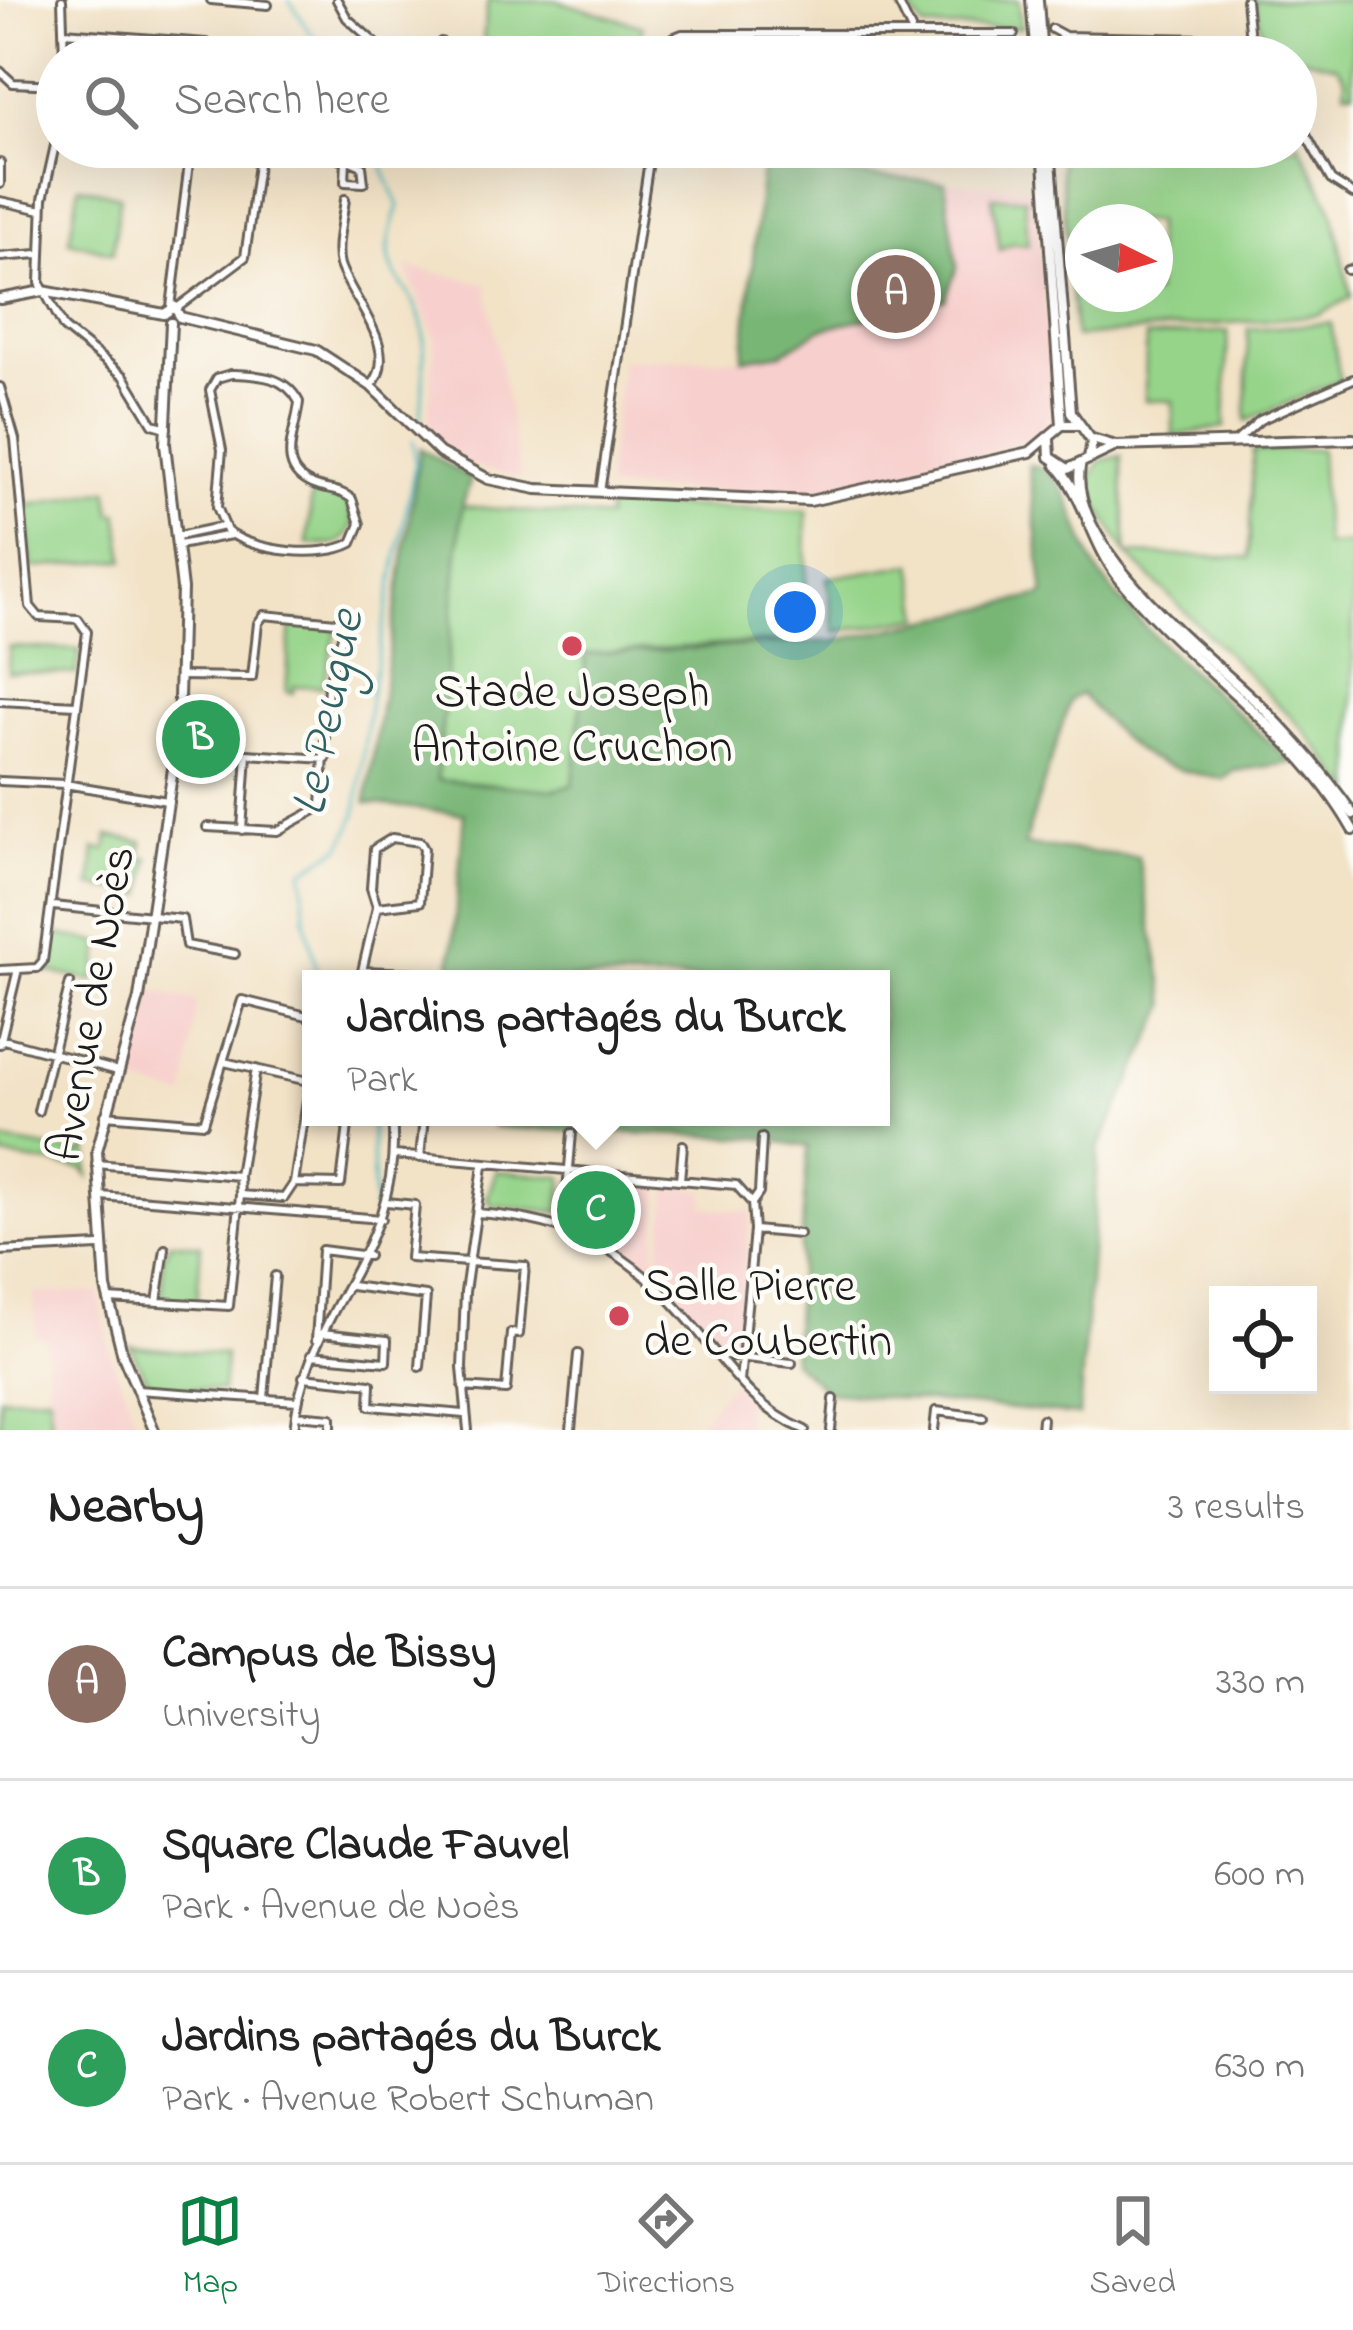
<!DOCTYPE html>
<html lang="en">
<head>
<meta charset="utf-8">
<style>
	:root { --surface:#fff; --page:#f6f6f6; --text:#222; --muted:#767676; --line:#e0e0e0; --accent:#0b8043 }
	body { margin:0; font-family:"Indie Flower",sans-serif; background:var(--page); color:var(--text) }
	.controls { position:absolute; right:36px; bottom:36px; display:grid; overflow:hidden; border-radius:0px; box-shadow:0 12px 48px #0002 }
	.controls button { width:108px; height:108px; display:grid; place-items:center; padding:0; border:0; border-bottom:3px solid var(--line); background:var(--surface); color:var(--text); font:60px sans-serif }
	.compass { position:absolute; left:1065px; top:204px; width:108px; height:108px; border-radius:50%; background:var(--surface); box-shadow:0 12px 48px #0002; rotate:95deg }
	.you { position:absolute; left:795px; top:612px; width:42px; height:42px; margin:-30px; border:9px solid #fff; border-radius:50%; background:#1a73e8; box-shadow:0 0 0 18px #1a73e833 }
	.badge { display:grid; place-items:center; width:78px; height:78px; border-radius:50%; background:var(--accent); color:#fff; font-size:39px; font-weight:700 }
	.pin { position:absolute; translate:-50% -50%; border:6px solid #fff; box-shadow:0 3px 12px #0006 }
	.popup { position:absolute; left:302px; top:970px; width:588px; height:156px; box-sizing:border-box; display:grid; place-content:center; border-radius:0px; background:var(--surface); filter:drop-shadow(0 3px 9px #0005); font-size:39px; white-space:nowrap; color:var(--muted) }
	.popup b { font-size:45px; color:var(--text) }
	.popup::after { content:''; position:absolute; left:50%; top:100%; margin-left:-24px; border:24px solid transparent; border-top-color:var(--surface) }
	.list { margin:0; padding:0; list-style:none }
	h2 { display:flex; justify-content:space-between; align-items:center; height:156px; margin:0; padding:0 48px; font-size:51px }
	h2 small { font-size:39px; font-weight:400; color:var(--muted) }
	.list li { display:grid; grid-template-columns:78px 1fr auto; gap:36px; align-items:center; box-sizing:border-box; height:192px; padding:0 48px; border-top:3px solid var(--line) }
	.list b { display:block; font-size:45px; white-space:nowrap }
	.list p { margin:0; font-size:39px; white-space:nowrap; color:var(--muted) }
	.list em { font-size:39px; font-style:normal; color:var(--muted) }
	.icon { flex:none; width:66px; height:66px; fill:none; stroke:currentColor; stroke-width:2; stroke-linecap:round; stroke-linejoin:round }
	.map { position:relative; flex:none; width:1353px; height:1430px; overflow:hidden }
	.search { position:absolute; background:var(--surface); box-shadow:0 12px 48px #0002; left:36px; right:36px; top:36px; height:132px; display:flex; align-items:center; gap:30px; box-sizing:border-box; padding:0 42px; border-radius:66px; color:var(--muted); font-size:45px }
	.sheet { height:732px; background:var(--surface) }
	nav { display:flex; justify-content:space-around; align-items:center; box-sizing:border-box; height:168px; border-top:3px solid var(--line); background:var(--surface); font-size:33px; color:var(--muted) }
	nav a { display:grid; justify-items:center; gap:6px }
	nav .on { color:var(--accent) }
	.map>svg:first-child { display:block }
</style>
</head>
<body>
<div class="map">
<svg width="1353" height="1430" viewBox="0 0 1353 1430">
	<rect width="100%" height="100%" fill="#fdfcf7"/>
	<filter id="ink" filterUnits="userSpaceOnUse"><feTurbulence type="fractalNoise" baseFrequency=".00833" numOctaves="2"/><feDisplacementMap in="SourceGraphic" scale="24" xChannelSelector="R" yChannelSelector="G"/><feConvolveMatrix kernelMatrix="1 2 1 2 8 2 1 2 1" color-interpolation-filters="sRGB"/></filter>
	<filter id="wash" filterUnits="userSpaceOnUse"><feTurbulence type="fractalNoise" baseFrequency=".004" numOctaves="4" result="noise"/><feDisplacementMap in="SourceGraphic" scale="48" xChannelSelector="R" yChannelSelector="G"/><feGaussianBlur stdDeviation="2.7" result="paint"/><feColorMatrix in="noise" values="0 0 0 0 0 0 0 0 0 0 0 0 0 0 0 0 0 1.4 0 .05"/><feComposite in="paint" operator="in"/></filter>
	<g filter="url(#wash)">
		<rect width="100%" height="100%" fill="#f2e2c6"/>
		<path fill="#f7d0cd" d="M762,168L1035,188L1054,408L1038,437L932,470L809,494L605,489L622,360L743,358Z
			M405,266L486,284L521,479L469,465L427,431L435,338Z
			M148,990L197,1001L185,1097L123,1080Z
			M622,1182L661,1185L654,1268L617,1243Z
			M668,1186L704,1190L705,1207L751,1212L736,1345L716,1343L658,1273Z
			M98,1292L111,1356L140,1430H51L46,1338L36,1337L34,1293Z
			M732,1381L747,1399L745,1430H693Z"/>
		<path fill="#96d48a" stroke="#597853" stroke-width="3" fill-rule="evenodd" d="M488,0H555L643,26L635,57H481Z
			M903,0H1019L1021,28H924Z
			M1254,0H1353V91H1344L1345,78L1337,66L1267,49Z
			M1298,142L1333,211L1351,297L1319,315L1075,337L1059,147H1296ZM1083,222H1155V294H1083Z
			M79,186L120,196L113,253L69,241Z
			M992,197L1025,198L1028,245L1012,243L1000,250Z
			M1331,323L1340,380L1246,421L1248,329Z
			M1228,331L1225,427L1173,436V401L1145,400L1146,337Z
			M1320,449L1325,545L1353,544V793L1305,731L1127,554L1099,508L1090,478L1101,461L1121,456L1127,554L1249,558L1253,451Z
			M312,489L334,493L348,503L353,524C344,548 330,546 307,544Z
			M108,490L112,513H118L125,560L32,568L26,506Z
			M608,504L807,511L805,639L586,654L573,786L553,790L437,781L462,506L607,518Z
			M913,564L922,617L835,632L827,578Z
			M291,622L337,628L323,687L294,686L293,693L286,692Z
			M9,647L80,650L76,674L8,672Z
			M108,836L143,842L140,856L149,858L144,895L91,886L95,849L106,850Z
			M53,933L102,943L94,981L45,971Z
			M0,1140L80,1154L88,1147L89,1177L83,1169L0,1156Z
			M496,1171L563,1177L560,1212L492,1205L487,1198Z
			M573,1183L621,1187L617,1243L571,1220Z
			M170,1242L201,1245L197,1303L162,1299L163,1258Z
			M130,1346L225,1355L222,1391L149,1385Z
			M49,1395L51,1430H0V1397Z"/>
		<path fill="#78b676" stroke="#4a6949" stroke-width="3" d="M762,168L945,182L957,267L945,299L821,329L782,353L743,359Z
			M420,448L471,479L462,507L437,780L553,790L573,785L586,654L834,641L1044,595L1029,465C1072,467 1078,545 1100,575C1153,645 1229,702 1291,763L1234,771L1224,779C1141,764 1136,756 1081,694L1070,700L1024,845L1138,857L1167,1005L1099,1148L1079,1415L828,1392L792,1361L808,1147L762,1138L493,1127L494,1117H881V979H450L464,814L366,803Z"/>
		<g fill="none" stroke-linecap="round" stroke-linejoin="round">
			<path stroke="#48b7bd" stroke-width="3" d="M289,0L327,57
				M386,147L383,169L399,206C371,284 408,267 423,329C426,341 422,411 420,425
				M319,979L305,919L303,871L342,846L356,815L371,692L415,464L413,441
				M371,1117L374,1211"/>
		</g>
	</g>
	<g filter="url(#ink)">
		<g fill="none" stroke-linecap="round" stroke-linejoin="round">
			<defs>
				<path id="street" d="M62,0L64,57
					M211,0L268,5
					M337,0L347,18L391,57
					M897,0L911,29
					M1246,0L1250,40L1261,57
					M1052,29L1065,36L1250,40
					M64,32L206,43
					M429,57L441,42
					M664,57L670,39L682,34H1014
					M0,71L13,83L57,85
					M1296,117L1331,180L1353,194
					M57,136L43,199L40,283L64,328L124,376L153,424L167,428
					M215,147L346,159L362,166L364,183L345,182L346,159
					M0,163V184
					M345,199C343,218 335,247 340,265C352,301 402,350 371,386
					M0,201L42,210
					M0,257L38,254
					M1347,270L1353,269
					M171,307L191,147
					M177,308L245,257L260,150
					M231,374C258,375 285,375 299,402C296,434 273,471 316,486C330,491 341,490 352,499L360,524L352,543C322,559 254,552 227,531L217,507L222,450L210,390L217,378Z
					M0,387L15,439L30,606L39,617L78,619L87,632L43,961L37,968L0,970
					M1234,443L1260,420L1353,379
					M600,492L651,147
					M178,536L224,526
					M179,545L231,535
					M180,676L252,677L258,623L264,615L336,622L343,633L328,686L321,807L277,831L207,827
					M0,701L76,705
					M0,781L65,784L167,801
					M242,830L247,754L326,759
					M53,906L182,919L186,945L235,954
					M377,907L420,902L424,849L420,842L392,838L374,849L371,888L377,907L362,971L418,973
					M0,1039L118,1071
					M0,1044L18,969
					M224,1062L308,1081
					M38,1111L70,983
					M105,1115L204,1123L242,1000L311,1017
					M395,1155L736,1185L752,1203
					M420,1158L424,1117
					M96,1164L239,1176L240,1195L284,1198L294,1183L341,1184L349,1117
					M239,1176L256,1069
					M680,1180L683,1145
					M294,1183L310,1081
					M101,1196L381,1219
					M387,1202L415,1205L410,1258L525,1266L519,1334L511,1333L506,1390L463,1387
					M477,1213C587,1220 642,1261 709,1345C737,1380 762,1412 805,1430
					M564,1226L572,1133
					M754,1230L799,1234
					M0,1251L99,1246
					M351,1286L426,1296L420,1367
					M108,1299L229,1306L240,1195
					M157,1302L165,1249
					M316,1340L322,1250L368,1256
					M311,1355L386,1362L387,1340L322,1333
					M718,1355L792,1363
					M303,1377L371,1384L370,1406L464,1414
					M740,1382L754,1230L752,1203L759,1193L762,1138
					M137,1390L297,1401
					M264,1398L275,1276
					M296,1415L331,1418V1430
					M294,1430C304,1309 405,1250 392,1117
					M468,1430L462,1368L465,1292L483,1166
					M571,1430L578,1354
					M831,1430L834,1399
					M934,1430L936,1411L983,1417
					M1041,1430L1042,1419"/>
				<path id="secondary" d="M1031,0L1036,57
					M1038,0L1042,57
					M1043,147L1062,425
					M1050,147L1071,412L1092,441L1089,459
					M0,299L43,291L164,314
					M164,314L175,307L180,317
					M180,317L316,350L371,386L440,453L488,479L537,489L810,501L1030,452L1062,425H1079
					M1049,439L1050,457L1068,469L1114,447
					M1092,439L1116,446L1353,439
					M1056,465C1083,492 1092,544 1119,578C1190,668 1295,727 1353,830
					M1080,467C1067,550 1211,657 1264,709C1297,742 1326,776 1353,814
					M154,1430L123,1356L106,1288L97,1151L139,998L178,735L182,589L165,444L171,323"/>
			</defs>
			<use href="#street" stroke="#676158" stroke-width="12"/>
			<use href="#secondary" stroke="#676158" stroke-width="14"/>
			<use href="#street" stroke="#fff" stroke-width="6"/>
			<use href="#secondary" stroke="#fff" stroke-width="8"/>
		</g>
	</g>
	<g fill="#d1495b" stroke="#fdfcf7" stroke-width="4.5">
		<circle cx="572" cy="646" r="12"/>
		<circle cx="619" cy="1316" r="12"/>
	</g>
	<g text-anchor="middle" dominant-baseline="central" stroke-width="9" stroke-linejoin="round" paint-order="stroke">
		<g font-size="48" fill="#1c1c1c" stroke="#fdfcf7">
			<text x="572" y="694">Stade Joseph<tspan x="572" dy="55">Antoine Cruchon</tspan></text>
			<text x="643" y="1288" text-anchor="start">Salle Pierre<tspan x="643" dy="55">de Coubertin</tspan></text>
		</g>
		<g font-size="48" fill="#1c1c1c" stroke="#fdfcf7">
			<text transform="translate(94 1004) rotate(-80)">Avenue de Noès</text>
		</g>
		<g font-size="51" font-style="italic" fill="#306264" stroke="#fdfcf7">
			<text transform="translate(330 713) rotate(-79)">Le Peugue</text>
		</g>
	</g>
</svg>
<div class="controls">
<button><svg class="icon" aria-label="locate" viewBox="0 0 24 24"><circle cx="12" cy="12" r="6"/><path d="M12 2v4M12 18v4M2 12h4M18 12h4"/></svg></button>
</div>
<svg class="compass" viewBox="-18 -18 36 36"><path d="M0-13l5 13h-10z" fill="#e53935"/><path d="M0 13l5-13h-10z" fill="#767676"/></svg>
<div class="you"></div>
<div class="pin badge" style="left:896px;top:294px;background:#8d6e63">A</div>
<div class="pin badge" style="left:201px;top:739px;background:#2e9e5b">B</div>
<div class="pin badge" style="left:596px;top:1210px;background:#2e9e5b">C</div>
<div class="popup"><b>Jardins partagés du Burck</b>Park</div>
<div class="search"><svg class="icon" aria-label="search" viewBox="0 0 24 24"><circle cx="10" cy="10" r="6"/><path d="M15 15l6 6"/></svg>Search here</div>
</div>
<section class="sheet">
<h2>Nearby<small>3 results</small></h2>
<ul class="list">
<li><span class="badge" style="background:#8d6e63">A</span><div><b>Campus de Bissy</b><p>University</p></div><em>330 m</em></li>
<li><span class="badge" style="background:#2e9e5b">B</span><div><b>Square Claude Fauvel</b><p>Park · Avenue de Noès</p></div><em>600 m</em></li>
<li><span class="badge" style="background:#2e9e5b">C</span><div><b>Jardins partagés du Burck</b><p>Park · Avenue Robert Schuman</p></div><em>630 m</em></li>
</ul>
</section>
<nav>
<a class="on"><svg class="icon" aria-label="map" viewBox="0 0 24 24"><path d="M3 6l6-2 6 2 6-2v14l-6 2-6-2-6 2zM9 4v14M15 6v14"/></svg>Map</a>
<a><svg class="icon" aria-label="directions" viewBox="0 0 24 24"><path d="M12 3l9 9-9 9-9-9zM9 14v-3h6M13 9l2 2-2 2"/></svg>Directions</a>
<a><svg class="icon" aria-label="saved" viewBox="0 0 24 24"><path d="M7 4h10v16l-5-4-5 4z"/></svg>Saved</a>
</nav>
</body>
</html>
